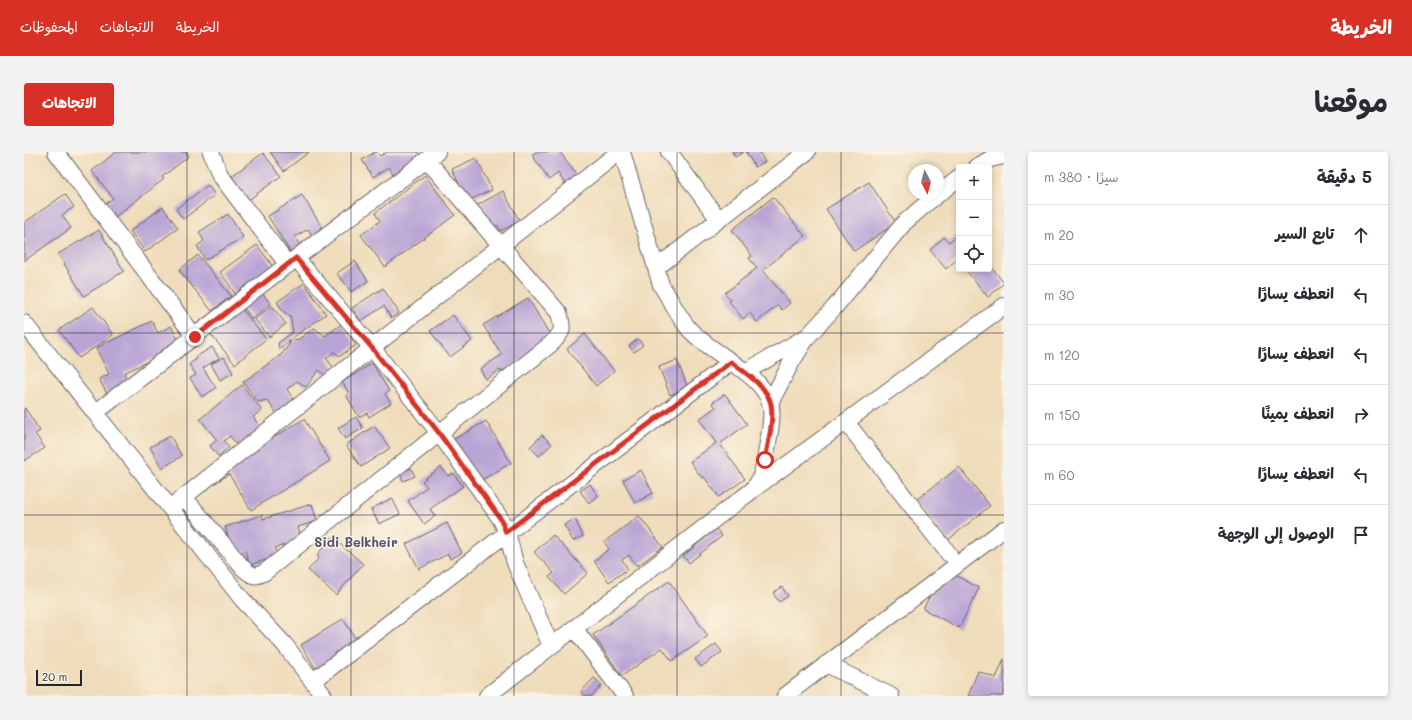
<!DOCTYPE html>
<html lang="ar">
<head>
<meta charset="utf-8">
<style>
	:root { --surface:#fff; --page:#f2f2f3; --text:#2b2b33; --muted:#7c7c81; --line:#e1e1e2; --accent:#d93025 }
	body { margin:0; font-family:Mali,"Playpen Sans Arabic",sans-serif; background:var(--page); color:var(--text); direction:rtl }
	.controls { position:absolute; right:12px; top:12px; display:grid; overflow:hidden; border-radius:4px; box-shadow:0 2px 6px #0003 }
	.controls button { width:36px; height:36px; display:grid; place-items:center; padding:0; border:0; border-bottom:1px solid var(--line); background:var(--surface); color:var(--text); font:20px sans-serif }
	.compass { position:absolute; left:884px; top:12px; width:36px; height:36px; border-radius:50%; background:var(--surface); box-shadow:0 2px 6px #0003; rotate:173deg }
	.scale { position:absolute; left:12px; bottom:10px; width:46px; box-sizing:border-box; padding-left:4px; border:2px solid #22223b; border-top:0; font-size:11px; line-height:14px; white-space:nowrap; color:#22223b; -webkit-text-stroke:3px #fcf5e5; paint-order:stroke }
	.stop { position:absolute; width:12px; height:12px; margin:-9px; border:3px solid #d93025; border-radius:50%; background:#fff }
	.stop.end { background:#d93025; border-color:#fff; box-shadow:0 1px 4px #0008 }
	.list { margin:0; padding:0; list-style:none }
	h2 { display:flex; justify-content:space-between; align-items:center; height:52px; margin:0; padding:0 16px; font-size:17px }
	h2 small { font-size:13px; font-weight:400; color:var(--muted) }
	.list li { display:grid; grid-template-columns:26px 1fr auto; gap:12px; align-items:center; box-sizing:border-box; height:60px; padding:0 16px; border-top:1px solid var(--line) }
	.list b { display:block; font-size:15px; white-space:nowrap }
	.list em { font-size:13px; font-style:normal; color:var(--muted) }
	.icon { flex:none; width:22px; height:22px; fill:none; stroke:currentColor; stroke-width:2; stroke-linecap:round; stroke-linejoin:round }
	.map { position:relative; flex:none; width:980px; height:544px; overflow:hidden; direction:ltr; border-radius:4px }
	header { display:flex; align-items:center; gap:24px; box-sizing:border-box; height:56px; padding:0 20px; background:var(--accent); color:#fff }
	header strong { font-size:19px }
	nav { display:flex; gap:22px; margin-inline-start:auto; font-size:14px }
	.intro { display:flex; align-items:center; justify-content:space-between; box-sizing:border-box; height:96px; padding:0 24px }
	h1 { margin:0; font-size:28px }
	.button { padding:10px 18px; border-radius:4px; background:var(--accent); color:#fff; font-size:14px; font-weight:700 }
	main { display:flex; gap:24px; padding:0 24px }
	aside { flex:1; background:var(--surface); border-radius:4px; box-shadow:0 2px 6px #0003 }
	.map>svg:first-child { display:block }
</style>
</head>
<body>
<header>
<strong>الخريطة</strong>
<nav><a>الخريطة</a><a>الاتجاهات</a><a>المحفوظات</a></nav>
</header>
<div class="intro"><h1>موقعنا</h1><a class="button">الاتجاهات</a></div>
<main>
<aside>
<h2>5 دقيقة<small>سيرًا · 380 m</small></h2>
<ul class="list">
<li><svg class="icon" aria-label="ahead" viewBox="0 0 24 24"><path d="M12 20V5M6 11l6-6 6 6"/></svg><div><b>تابع السير</b></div><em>20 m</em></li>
<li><svg class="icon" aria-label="left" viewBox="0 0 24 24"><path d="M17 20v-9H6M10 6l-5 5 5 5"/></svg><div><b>انعطف يسارًا</b></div><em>30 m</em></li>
<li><svg class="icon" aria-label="left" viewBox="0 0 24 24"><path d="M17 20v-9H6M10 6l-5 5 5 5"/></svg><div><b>انعطف يسارًا</b></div><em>120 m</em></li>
<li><svg class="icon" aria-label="right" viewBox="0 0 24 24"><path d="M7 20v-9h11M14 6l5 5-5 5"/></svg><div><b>انعطف يمينًا</b></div><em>150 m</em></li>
<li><svg class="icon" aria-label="left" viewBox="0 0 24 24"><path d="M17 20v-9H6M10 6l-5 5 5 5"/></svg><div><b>انعطف يسارًا</b></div><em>60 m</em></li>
<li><svg class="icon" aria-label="arrive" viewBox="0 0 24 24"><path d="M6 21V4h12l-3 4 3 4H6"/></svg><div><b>الوصول إلى الوجهة</b></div></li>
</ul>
</aside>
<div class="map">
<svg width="980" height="544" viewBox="0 0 980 544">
	<rect width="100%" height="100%" fill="#fcf5e5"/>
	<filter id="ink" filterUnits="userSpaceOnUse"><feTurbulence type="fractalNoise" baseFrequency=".025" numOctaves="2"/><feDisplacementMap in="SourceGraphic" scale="8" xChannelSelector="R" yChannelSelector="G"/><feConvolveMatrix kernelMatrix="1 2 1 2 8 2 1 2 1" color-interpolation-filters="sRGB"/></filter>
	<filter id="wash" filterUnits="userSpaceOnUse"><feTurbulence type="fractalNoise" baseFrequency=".012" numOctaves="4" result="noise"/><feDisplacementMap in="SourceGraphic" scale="16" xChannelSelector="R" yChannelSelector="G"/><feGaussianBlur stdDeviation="0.9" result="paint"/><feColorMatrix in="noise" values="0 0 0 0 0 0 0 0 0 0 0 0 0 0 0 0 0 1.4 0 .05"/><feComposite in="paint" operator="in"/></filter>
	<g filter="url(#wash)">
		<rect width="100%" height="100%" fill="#efdcba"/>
		<g id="blocks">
			<path fill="#b9a5d5" d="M92,0H162L165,4L138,25L140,27L87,68L77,56L89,46L68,19Z
				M246,0H285L260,19Z
				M351,0H353L356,4L363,0H394L397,4L369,22L365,15L349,25L338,8Z
				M512,0H536L555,27L543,35L534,21L525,28L508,3Z
				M708,0H720L711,5Z
				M722,0H739L736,1L741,10L731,15Z
				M239,1L257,24L219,52L201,29Z
				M452,6L468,38L443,49L428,17Z
				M401,23L431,63L361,115L337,83L356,69L351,61Z
				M845,30L872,71L830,99L802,57Z
				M184,33L191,43L159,67L152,57Z
				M479,39L498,73L491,78L488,73L477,79L473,73L465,77L452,54Z
				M41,42L50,55L38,63L47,76L0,109V71Z
				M278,43L300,78L289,85L284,77L271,85L276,94L266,100L244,64Z
				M749,45L781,84L739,118L766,151L758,158L754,153L733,170L726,161L719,167L705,149L707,148L701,141L733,116L725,106L728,104L708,78Z
				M139,55L154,76L121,100L106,79Z
				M204,62L219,85L181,108L173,94L180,89L175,80Z
				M75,78L100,119L60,144L34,102Z
				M935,82V110L933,107L922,117L906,98L920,85L925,90Z
				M233,93L250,116L213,144L196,120Z
				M174,103L207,144L188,159L155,118Z
				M331,109L344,129L327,140L318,127L317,128L313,121Z
				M965,112L980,131L964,145L941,117H965Z
				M280,131L302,162L264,189L275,187L290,176L301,184L318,172L332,193L316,204L310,200L302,206L310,216L301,223L295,218L282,235L273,229L263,237L271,250L253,262L243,248L234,250L219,230L258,202L266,191L265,190L255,197L254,191L269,180L266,164L259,159L253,150Z
				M359,136L375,161L367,166L360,154L337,169L328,156Z
				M236,138L247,152L228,167L217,153Z
				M504,146L529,188L477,220L476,218L462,227L456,217L478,203L459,173Z
				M215,154L242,187L211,212L184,179Z
				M248,154L262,172L245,185L231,167Z
				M69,155L89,183L55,206L35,178Z
				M429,163L448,189L426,205L406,179Z
				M128,169L134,181L147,174L157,193L100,221L105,232L83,242L75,227L85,222L72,196Z
				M561,182L590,219L572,234L543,197Z
				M614,187L619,193L610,200L605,194Z
				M188,195L195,206L179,216L192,236L178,245L166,226L172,223L165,212L173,207L172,205Z
				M200,205L209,221L196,228L187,212Z
				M653,208L664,236L646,243L635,215Z
				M348,211L365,239L361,242L367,251L345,265L343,261L335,265L322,243L325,241L318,230Z
				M218,233L238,258L229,265L237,276L214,294L206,284L200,289L205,295L194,304L186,294L193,288L176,267Z
				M701,242L723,272L696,292L721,327L695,345L680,325L678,326L666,310L692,291L675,267L692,255L688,251Z
				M1,256L16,279L11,282L21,296L0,309V257Z
				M332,265L339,276L321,287L314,276Z
				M280,267L306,309L227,358L205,322L169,345L164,338Z
				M462,269L487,311L449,333L420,293Z
				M350,274L366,296L337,315L322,293Z
				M518,283L528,292L515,304L506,295Z
				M146,284L158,304L138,316L126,295Z
				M417,315L424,324L429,321L439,334L406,357L411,364L400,372L384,349L403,335L398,329Z
				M935,315L966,354L924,388L892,348Z
				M387,316L391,324L379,329L376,321Z
				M617,318L629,341L611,351L599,328Z
				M566,332L574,344L565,351L556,339Z
				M368,346L376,362L355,372L347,357Z
				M288,352L293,369L274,375L278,387L251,396L254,404L226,413L221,399L210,403L201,375L238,363L239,367Z
				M615,364L639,395L613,414L605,403L598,408L604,417L585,430L570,409L585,397L580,390Z
				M551,367L559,384L549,389L540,373Z
				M423,371L438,401L426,407L424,402L395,417L382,392Z
				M692,377L698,384L665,411L659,404Z
				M529,383L564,421L540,442L525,425L530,421L510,400Z
				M308,385L339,412L312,443L284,418L295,406L293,403Z
				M920,417L955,436L935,476L899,457Z
				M645,429L684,484L648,509L638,496L598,524L569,483Z
				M758,435L764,444L755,450L749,441Z
				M319,467L334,490L292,517L277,493Z
				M692,492L698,500L677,515L671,507Z
				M980,507V544H944L954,519L972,526Z
				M570,526L578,533L568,544H562L557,540Z"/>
		</g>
	</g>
	<g filter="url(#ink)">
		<use href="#blocks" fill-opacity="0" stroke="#6a6367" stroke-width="1"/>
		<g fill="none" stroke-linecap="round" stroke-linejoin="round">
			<defs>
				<path id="minor" d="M32,0L171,185
					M187,0L196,23L264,113
					M645,0L695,68
					M953,15L966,7L980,4
					M272,106L348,196L415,281L476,366L483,380L491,411L527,494
					M632,116L783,0
					M0,171L218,447L260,492L300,544
					M721,220L784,184L810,156L880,71L903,51L935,26
					M746,251L767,211L782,187
					M71,261L272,106L413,0
					M822,270L925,402
					M731,336L980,154
					M160,345L219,416C228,424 230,426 241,420L527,192C539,180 540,178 535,161L403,8
					M146,356L595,0
					M550,476L601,544
					M802,512L867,544
					M289,529L707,210
					M463,544L718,346C722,343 727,340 730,336C739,326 741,309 743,296C745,284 750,262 746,250C735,219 687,202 665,177C654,164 646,147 637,133L598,0
					M761,544L980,377"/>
			</defs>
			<use href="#minor" stroke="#6a6367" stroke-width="18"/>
			<use href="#minor" stroke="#fff" stroke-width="16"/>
		</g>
	</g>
	<g fill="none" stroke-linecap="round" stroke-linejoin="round" filter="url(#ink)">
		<path stroke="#d93025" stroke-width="5" d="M171,185L272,106L348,196L415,281L476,366L482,380L707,210C720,220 743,234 747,252C750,270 744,291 741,308"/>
	</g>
	<path fill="none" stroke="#22223b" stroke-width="1" stroke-opacity="0.55" d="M163,0V544M327,0V544M490,0V544M653,0V544M817,0V544M0,181H980M0,363H980"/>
	<g text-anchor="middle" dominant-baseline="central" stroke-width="3" stroke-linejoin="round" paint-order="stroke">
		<g font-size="13" font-weight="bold" fill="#575071" stroke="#fcf5e5">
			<text x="332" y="389">Sidi Belkheir</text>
		</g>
	</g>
</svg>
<div class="controls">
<button>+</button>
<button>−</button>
<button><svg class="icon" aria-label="locate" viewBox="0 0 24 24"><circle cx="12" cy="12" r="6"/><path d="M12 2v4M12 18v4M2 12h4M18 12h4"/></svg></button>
</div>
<svg class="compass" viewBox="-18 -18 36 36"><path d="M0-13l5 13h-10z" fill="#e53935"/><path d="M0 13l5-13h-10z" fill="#7c7c81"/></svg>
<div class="scale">20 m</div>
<div class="stop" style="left:741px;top:308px"></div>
<div class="stop end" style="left:171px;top:185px"></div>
</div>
</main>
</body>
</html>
